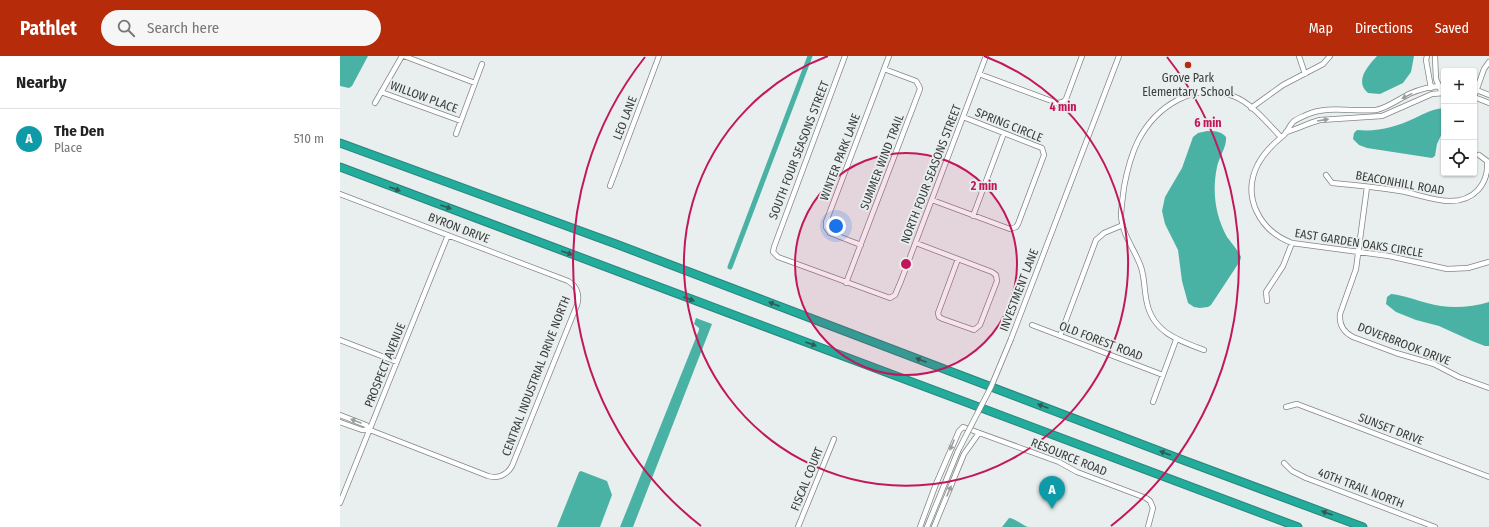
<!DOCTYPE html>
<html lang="en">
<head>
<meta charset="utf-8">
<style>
	:root { --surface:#fff; --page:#f6f6f6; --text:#222; --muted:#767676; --line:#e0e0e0; --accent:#b62b09 }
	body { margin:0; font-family:"Fira Sans Condensed",sans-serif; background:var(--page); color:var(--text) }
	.controls { position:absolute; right:12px; top:12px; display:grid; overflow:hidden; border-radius:4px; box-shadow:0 1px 3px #0004 }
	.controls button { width:36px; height:36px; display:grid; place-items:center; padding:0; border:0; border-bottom:1px solid var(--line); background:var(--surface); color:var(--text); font:20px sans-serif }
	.you { position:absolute; left:496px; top:170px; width:14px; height:14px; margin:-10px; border:3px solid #fff; border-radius:50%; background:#1a73e8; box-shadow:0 0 0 6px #1a73e833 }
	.badge { display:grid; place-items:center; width:26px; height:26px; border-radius:50%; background:var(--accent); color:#fff; font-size:13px; font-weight:700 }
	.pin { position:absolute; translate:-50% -33px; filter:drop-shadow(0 1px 2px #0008) }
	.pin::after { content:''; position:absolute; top:21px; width:14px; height:12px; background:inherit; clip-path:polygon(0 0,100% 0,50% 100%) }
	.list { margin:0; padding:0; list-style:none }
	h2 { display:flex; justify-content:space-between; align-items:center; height:52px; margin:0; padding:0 16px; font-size:17px }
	h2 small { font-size:13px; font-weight:400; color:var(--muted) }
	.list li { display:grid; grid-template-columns:26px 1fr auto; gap:12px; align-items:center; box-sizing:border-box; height:60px; padding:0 16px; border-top:1px solid var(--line) }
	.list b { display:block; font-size:15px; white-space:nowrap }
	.list p { margin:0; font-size:13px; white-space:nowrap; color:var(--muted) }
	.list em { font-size:13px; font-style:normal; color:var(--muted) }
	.icon { flex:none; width:22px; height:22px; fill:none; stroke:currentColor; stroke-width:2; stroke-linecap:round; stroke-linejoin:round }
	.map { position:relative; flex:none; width:1149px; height:471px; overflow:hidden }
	header { display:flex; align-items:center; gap:24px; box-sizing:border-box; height:56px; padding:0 20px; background:var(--accent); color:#fff }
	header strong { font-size:19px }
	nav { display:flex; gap:22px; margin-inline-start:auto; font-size:14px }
	.search { width:280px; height:36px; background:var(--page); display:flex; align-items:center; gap:10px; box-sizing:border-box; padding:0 14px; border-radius:22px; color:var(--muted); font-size:15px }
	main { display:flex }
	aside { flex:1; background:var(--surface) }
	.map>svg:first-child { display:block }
</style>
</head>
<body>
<header>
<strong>Pathlet</strong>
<div class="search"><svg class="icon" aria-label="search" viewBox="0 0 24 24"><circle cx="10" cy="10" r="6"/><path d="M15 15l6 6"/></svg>Search here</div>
<nav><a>Map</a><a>Directions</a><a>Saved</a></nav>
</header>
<main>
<aside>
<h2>Nearby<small></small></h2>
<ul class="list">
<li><span class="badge" style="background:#0f9aa8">A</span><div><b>The Den</b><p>Place</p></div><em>510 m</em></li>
</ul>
</aside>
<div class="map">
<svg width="1149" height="471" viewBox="0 0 1149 471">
	<rect width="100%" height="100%" fill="#e9efee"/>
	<path fill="#4ab2a4" d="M0,0H28L12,30L9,32L0,30Z
		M1037,0H1074L1071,16L1063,27L1040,38L1028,37C1014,25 1028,10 1037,0Z
		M1104,52V73L1097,88L1095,100L1092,102L1027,92L1019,89L1013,83L1014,77L1017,74C1038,76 1056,71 1075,62C1085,57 1093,53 1104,52Z
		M867,75C874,75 881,75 886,81C887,91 879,101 877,111C872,135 875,159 887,181C892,188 898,194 901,201L900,205L871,249L868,251L860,252L854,251L848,247L842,225L838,194L825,168L822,155L825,141L842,112L853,81L858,77Z
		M1051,238C1063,239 1075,244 1087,247C1107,253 1129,252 1149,246V290H1145L1132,285L1099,270L1076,264L1056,256L1046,248L1047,241Z
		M356,262L372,268L293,471H280L359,274V272L354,268Z
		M241,415L267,425L272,439L260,471H217L239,416Z
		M669,462C674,462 683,469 688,471H662Z"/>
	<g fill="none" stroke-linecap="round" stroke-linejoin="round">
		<path stroke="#4ab2a4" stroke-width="5" d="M390,211L470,0"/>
		<defs>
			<path id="minor" d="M64,0L135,27
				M505,0L434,191L433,196L438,201L550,242L555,239L561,225L646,0
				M959,0L965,18
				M1087,0L1086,4L1091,32
				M1095,0L1096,23L1102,37
				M639,18L717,47L723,46L726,43L742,0
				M1104,30C1092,30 1080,33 1069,38C1059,43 1047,52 1036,54C1013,56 987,49 966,59C962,61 956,63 953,66C949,70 948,75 944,79C934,87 924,97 918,108C901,141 920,175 952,187L1049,200L1107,213L1128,212L1149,206
				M1134,33L1149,39
				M41,36L121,65
				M1134,41L1144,13L1149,6
				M1134,41L1149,47
				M35,47L62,0
				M911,52L943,29L983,8L990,0
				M946,76C958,73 968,67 980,64L1042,60L1092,38L1104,37
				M116,78L142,8
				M986,119L992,127C1015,129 1037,131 1060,135C1085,139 1117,156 1138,134C1145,126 1148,115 1147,105L1139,99
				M270,130L319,0
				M1027,131L1016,213L1000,258C999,268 1003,276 1013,281L1056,297L1094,308L1119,321L1149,332
				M0,138L228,225C237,230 240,239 237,249L172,410C167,419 158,423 148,420L30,374H22L0,366
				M592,144L670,173L676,171L678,168L704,99L702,92L623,61
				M633,160L664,77
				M576,187L652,216L656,219L657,225L640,269L634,274L603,263L599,261L598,257L618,203
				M521,189L490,177L486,171V166L549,0
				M506,227L580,33L579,30L576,25L544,13
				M927,245L926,236L943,210L952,187
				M692,269L823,319
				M720,280L756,184L764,177L783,169
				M671,283L779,0
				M0,284L57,306
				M864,294C839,285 813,276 807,247C804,235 805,223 801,211C795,194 783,180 781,161C781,151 783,141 784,131C787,115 791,99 798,85C816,50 855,25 893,40C912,47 927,67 941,81
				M813,346L836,284
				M946,351L957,348L1149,421
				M0,359L26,369L30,374
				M944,407L952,415L966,422L1095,471
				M0,447L108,179
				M458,471L494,383
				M580,471L596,428L619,375L623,371L719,406L737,416L806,442L810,445L813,452L808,471
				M587,471L618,395
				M594,471L624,398L639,377"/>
			<path id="highway" d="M0,87L276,188L843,404L1023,471
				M0,111L958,471"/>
		</defs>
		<use href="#minor" stroke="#818786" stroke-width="6"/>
		<use href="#highway" stroke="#2b847a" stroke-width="9"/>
		<use href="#minor" stroke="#fff" stroke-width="4.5"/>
		<use href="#highway" stroke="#23ab9c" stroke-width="7"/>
		<defs>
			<path id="minor-bridge" d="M618,395L651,331L671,283"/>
		</defs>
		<use href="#minor-bridge" stroke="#818786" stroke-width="6" stroke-linecap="butt"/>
		<use href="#minor-bridge" stroke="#fff" stroke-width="4.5"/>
	</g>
	<defs><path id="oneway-solid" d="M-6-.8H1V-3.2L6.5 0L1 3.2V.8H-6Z"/></defs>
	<g fill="#9c9e9e">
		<use href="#oneway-solid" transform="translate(1067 40) rotate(154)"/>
		<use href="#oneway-solid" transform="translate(983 64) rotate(-9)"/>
		<use href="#oneway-solid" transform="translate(16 365) rotate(-159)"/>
		<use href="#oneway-solid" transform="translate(612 389) rotate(113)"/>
		<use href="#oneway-solid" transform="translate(609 435) rotate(-67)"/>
	</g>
	<g fill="#345854">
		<use href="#oneway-solid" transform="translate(55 133) rotate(20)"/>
		<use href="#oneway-solid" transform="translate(106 151) rotate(20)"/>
		<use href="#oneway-solid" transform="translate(227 197) rotate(20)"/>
		<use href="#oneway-solid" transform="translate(349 243) rotate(20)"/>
		<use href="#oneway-solid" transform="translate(434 248) rotate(-159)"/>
		<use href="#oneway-solid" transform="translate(471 288) rotate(20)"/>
		<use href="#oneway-solid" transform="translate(581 304) rotate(-159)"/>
		<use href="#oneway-solid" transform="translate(703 350) rotate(-159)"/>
		<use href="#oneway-solid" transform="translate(825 397) rotate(-159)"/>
		<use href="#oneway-solid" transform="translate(987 457) rotate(-160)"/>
	</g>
	<circle cx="566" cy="208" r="111" fill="#c2185b" fill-opacity=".12"/>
	<g fill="none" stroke="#c2185b" stroke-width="2">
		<circle cx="566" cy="208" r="111"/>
		<path d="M644 0A222 222 0 1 1 488 0"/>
		<path d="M361 470A333 333 0 0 1 305 1M827 1A333 333 0 0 1 771 470"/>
	</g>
	<circle fill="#b62b09" stroke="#e9efee" stroke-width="1.5" cx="848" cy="9" r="4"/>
	<g text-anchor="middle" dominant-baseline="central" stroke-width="3.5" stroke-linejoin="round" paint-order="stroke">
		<g font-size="12" fill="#3a3d3c" stroke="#e9efee">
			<text x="848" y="22">Grove Park<tspan x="848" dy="14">Elementary School</tspan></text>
		</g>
		<g font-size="12" fill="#3a3d3c" stroke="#e9efee">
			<text transform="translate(84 41) rotate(20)">WILLOW PLACE</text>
			<text transform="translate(285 62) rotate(-69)">LEO LANE</text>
			<text transform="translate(669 69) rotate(22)">SPRING CIRCLE</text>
			<text transform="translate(459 94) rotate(-69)">SOUTH FOUR SEASONS STREET</text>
			<text transform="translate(500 101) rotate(-69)">WINTER PARK LANE</text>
			<text transform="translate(542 106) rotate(-69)">SUMMER WIND TRAIL</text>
			<text transform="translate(591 118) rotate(-69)">NORTH FOUR SEASONS STREET</text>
			<text transform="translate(1060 127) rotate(10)">BEACONHILL ROAD</text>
			<text transform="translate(119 172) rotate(21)">BYRON DRIVE</text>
			<text transform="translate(1019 187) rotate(9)">EAST GARDEN OAKS CIRCLE</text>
			<text transform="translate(679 234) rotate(-69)">INVESTMENT LANE</text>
			<text transform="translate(761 285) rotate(21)">OLD FOREST ROAD</text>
			<text transform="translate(1064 288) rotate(21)">DOVERBROOK DRIVE</text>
			<text transform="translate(45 309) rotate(-68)">PROSPECT AVENUE</text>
			<text transform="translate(196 320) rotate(-69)">CENTRAL INDUSTRIAL DRIVE NORTH</text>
			<text transform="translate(1051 373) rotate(21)">SUNSET DRIVE</text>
			<text transform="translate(729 401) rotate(22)">RESOURCE ROAD</text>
			<text transform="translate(467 423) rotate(-68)">FISCAL COURT</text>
			<text transform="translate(1021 432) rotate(21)">40TH TRAIL NORTH</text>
		</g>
	</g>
	<circle cx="566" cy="208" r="6" fill="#c2185b" stroke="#e9efee" stroke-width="2"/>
	<g font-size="12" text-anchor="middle" font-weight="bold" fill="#c2185b" stroke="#e9efee" stroke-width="3.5" stroke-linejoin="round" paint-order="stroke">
		<text x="723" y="55">4 min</text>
		<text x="868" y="71">6 min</text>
		<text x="644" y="134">2 min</text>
	</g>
</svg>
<div class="controls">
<button>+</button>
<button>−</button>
<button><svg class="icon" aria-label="locate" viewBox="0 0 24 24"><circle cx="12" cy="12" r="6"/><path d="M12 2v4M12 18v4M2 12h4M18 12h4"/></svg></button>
</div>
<div class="you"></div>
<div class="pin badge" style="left:712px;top:453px;background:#0f9aa8">A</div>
</div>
</main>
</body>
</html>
